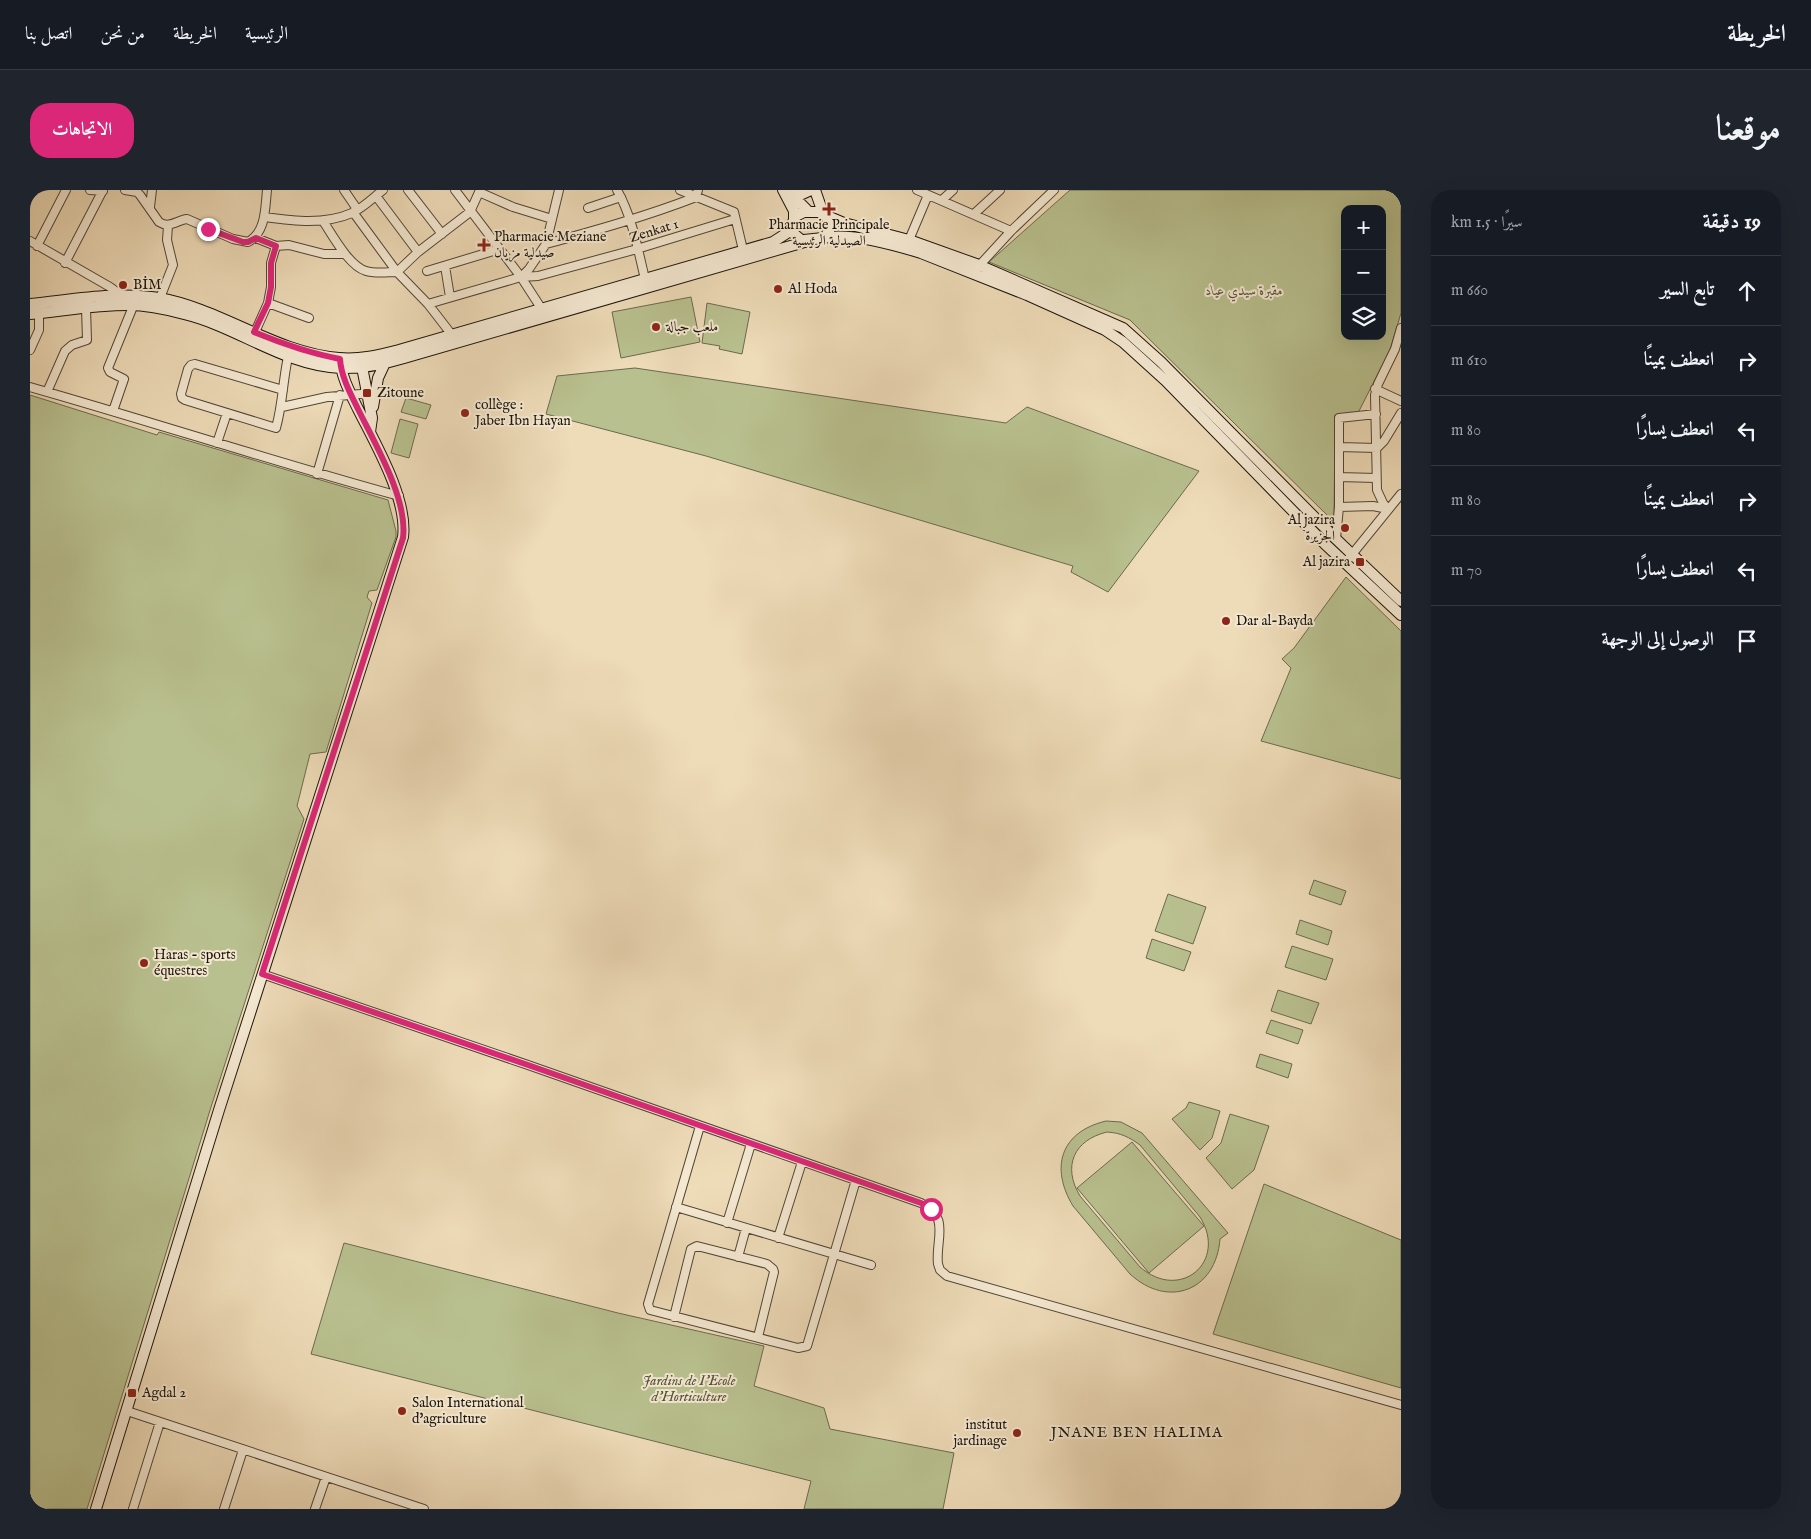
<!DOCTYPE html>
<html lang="ar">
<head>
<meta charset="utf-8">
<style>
	:root { --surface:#171b24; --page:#20242c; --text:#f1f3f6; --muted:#9ea1a6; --line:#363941; --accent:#db2777 }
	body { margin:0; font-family:"IM FELL English",Amiri,serif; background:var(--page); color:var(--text); direction:rtl }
	.controls { position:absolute; right:15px; top:15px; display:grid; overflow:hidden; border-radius:10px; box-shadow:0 5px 20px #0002 }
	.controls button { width:45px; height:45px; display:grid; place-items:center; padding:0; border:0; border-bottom:1px solid var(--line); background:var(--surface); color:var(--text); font:25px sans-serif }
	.stop { position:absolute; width:15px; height:15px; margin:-11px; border:4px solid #db2777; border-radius:50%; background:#fff }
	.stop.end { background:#db2777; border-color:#fff; box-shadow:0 1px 5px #0008 }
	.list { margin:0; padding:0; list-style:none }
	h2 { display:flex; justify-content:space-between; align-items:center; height:65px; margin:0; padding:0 20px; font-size:21px }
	h2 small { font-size:16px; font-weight:400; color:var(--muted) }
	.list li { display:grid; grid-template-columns:32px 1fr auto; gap:15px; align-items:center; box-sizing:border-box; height:70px; padding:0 20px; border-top:1px solid var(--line) }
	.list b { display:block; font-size:19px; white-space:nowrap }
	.list em { font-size:16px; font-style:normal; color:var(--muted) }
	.icon { flex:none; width:28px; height:28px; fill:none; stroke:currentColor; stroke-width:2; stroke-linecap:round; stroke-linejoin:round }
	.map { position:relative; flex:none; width:1371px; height:1319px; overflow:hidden; direction:ltr; border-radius:20px }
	header { display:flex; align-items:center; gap:30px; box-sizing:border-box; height:70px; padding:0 25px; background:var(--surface); border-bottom:1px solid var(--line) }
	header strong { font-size:24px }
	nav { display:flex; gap:28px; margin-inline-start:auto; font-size:18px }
	.intro { display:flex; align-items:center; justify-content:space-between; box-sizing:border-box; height:120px; padding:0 30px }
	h1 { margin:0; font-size:35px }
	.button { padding:12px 22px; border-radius:20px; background:var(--accent); color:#fff; font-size:18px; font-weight:700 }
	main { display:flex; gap:30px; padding:0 30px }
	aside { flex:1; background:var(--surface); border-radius:20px; box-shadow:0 5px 20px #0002 }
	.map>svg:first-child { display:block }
</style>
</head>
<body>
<header>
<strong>الخريطة</strong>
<nav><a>الرئيسية</a><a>الخريطة</a><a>من نحن</a><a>اتصل بنا</a></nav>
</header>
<div class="intro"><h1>موقعنا</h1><a class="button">الاتجاهات</a></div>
<main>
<aside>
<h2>19 دقيقة<small>سيرًا · 1.5 km</small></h2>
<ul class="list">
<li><svg class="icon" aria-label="ahead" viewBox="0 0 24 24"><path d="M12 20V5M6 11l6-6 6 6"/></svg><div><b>تابع السير</b></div><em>660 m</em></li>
<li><svg class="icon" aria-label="right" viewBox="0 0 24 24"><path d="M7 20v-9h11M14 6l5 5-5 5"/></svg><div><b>انعطف يمينًا</b></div><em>610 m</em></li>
<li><svg class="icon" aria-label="left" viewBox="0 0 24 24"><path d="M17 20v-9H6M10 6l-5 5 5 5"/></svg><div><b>انعطف يسارًا</b></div><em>80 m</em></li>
<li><svg class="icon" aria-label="right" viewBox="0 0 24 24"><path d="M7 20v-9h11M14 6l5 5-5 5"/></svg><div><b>انعطف يمينًا</b></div><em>80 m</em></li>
<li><svg class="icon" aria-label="left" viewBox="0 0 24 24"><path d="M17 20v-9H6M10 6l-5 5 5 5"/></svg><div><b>انعطف يسارًا</b></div><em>70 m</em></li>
<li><svg class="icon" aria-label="arrive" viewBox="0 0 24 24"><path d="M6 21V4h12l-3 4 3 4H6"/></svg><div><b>الوصول إلى الوجهة</b></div></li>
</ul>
</aside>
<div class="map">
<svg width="1371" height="1319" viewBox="0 0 1371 1319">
	<rect width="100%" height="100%" fill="#eedbb8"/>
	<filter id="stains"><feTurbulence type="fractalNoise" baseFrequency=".004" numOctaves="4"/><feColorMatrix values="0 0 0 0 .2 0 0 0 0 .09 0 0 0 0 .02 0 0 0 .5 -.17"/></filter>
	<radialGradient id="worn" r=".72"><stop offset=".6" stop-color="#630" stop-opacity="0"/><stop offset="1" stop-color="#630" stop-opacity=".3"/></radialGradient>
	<path fill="#b9c08f" stroke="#6b6a4e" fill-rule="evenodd" d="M1040,0H1371V123L1360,160L1328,223L1305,225L1304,332L1100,130L959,72ZM1315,19H1352V146H1315Z
		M661,107L670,152L591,168L582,122Z
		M677,113L720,122L712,164L689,159L690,156L672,153Z
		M605,178L976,233L997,217L1169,281L1078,402L1041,382L1043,376L676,266L516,224L527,186Z
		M0,205L127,245L129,242L358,310L366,341V347L347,400L339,401L337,407L342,413L296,562L280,564L267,616L274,629L181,917L57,1319H0Z
		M376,208L401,215L396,229L371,222Z
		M370,229L388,234L379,268L361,263Z
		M1316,387L1371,441V589L1231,551L1261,478L1252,469L1264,458Z
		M1284,690L1316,701L1311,715L1279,704Z
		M1138,704L1176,717L1163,754L1125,741Z
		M1270,730L1302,741L1298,755L1266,744Z
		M1122,749L1161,762L1154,781L1116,768Z
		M1262,756L1303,769L1296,790L1255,777Z
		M1248,800L1289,813L1281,834L1241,821Z
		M1241,830L1273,840L1268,854L1236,843Z
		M1230,864L1262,874L1258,888L1226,877Z
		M1159,912L1190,921L1182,948L1170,960L1142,929L1156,918Z
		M1200,924L1239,936L1224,980L1202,999L1176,968L1191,953Z
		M1076,931L1091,932L1112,943L1198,1043L1190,1049C1186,1101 1138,1119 1100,1084L1043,1016C1020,978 1030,942 1076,931ZM1077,942C1091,943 1099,947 1110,955L1170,1027C1198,1072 1150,1112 1110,1077L1050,1006C1032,976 1044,950 1077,942Z
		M1102,952L1174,1036L1119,1083L1047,998Z
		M1234,994L1371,1050V1198L1183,1144Z
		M314,1053L588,1123L734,1156L724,1196L794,1218L800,1239L924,1263L913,1319H774L781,1291L281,1164Z"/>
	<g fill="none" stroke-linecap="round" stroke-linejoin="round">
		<defs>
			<path id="street" d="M60,0L73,1
				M95,0L107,2L110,5L129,32C140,39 147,30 157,29L203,49L218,52C236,42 235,19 237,0
				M314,0L327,19
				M378,0L412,44
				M425,0L491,87L513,121
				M587,0C602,26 608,60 615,89
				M650,0L704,22L713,60
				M887,0L981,41L1024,0
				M449,2L483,17L522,29
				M0,4L2,0
				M346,6L388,62
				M912,10L923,0
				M120,17L122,0
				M558,18L591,7
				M323,22L367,82L398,114L491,87L499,79L516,54L529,0
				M944,24L970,0
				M235,27C264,31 294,35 322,23C333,18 344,7 353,0
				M293,31C303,46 319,76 336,81C345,84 358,82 367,82L388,62L440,22L450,0
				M226,48L246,56
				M879,50L898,5
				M0,51L80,97L91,105L102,119L78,178L80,182L94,189L83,221
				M516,54C567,40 617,26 666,7L668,0
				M7,56L36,0
				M35,73L73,0
				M415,76L420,107
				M947,78L981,41
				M397,81L470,59
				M491,87L508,86L607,59L705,29
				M130,108L143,75L137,50L138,36
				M238,113L279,128
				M398,114L422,145
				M225,142L238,113L241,97V73L246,56L259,55L294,64H315
				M0,160L9,140V123
				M0,197C123,232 245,272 369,306
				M1345,199L1371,211
				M253,200L165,174L161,175L158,179L151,204L152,208L155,210L246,238C253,213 253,187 259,162
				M17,202L35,161L42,155L57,150L56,118
				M252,217L297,207L342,203
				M187,253L197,223
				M1309,257L1347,258L1354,251L1371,223
				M287,284L310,205
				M1309,287L1346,288
				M1309,317L1343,316L1358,319
				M1358,319L1353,313L1347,300L1345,205L1348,194L1365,159L1371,138
				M1306,349L1309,317V228L1346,224
				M1315,373L1371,304
				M232,784L498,875L891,1013C921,1027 905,1050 908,1074L910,1080L917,1086L1371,1215
				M670,936L618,1114L620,1120L768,1158L777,1156L826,990
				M646,1017L841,1075
				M697,1033L721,954
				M748,1048L772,972
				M708,1067L716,1038
				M644,1127L661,1059L667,1056L737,1074L743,1079L744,1082L728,1147
				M97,1221L394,1319
				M103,1319L130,1232
				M194,1319L213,1260
				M285,1319L296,1287"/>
			<path id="secondary" d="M753,0L764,21V30
				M785,0L793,23
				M758,1L779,22
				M760,3L770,5L781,0
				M796,26L800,34V38L796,46L793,48L774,50L770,49L763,43L762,34L766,26L774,22H788L814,33L879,50L949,75L1093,138L1131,172L1306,349L1371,411
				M794,48C820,42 865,55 891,63L997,105L1075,140L1093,152L1136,191L1295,354L1371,425
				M0,114C42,110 87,101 129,108C191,119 246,163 309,168C329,170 350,165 369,160L743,52L757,43L762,34
				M0,124C32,121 65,115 98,115C117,115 136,119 154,124C208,137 255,176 311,178C333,179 354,174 374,168L778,51
				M331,172L342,228L340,242
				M343,217L348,188L355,173
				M66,1319L189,920L373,347C378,309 345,253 328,219C320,203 311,186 310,169"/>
		</defs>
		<use href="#street" stroke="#514637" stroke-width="10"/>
		<use href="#secondary" stroke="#1d150c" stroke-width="12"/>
		<use href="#street" stroke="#f4e8d1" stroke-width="8"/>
		<use href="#secondary" stroke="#f4e8d1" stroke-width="10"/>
	</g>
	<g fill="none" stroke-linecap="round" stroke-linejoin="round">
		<path stroke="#db2777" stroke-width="6" d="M178,39L213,52H218L226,48L246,56L241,73V97L238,113L224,142C253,154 279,163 310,169C311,186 320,203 328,219C345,254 378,309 373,348L232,784L498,875L891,1013L901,1019"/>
	</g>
	<g fill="#8f2418" stroke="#f4e8d1" stroke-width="2">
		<path d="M796.5 11.5h5v5h5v5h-5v5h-5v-5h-5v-5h5z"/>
		<path d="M451.5 47.5h5v5h5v5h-5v5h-5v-5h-5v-5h5z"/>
		<circle cx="93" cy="95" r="5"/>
		<circle cx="748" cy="99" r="5"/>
		<circle cx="626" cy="137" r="5"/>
		<rect x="332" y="198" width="10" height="10" rx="2.5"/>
		<circle cx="435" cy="223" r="5"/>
		<circle cx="1315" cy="338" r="5"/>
		<rect x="1325" y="367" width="10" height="10" rx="2.5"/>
		<circle cx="1196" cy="431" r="5"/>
		<circle cx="114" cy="773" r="5"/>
		<rect x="97" y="1198" width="10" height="10" rx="2.5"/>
		<circle cx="372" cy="1221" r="5"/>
		<circle cx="987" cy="1243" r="5"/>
	</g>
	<g text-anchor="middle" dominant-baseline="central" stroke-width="4" stroke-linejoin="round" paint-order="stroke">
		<g font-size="14" fill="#1d150c" stroke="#f4e8d1" text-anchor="start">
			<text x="799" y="35" text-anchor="middle">Pharmacie Principale<tspan x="799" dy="16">الصيدلية الرئيسية</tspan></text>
			<text x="464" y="47">Pharmacie Meziane<tspan x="464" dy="16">صيدلية مزيان</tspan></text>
			<text x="103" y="95">BİM</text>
			<text x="758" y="99">Al Hoda</text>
			<text x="636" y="137">ملعب جبالة</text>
			<text x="347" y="203">Zitoune</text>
			<text x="445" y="215">collège :<tspan x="445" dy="16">Jaber Ibn Hayan</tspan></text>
			<text x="1305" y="330" text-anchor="end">Al jazira<tspan x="1305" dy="16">الجزيرة</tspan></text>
			<text x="1320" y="372" text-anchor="end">Al jazira</text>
			<text x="1206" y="431">Dar al-Bayda</text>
			<text x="124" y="765">Haras - sports<tspan x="124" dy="16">équestres</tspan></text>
			<text x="112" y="1203">Agdal 2</text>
			<text x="382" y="1213">Salon International<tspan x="382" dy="16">d'agriculture</tspan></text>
			<text x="977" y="1235" text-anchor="end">institut<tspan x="977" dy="16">jardinage</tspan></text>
		</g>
		<g font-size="14" fill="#1d150c" stroke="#f4e8d1">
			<text transform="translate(624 41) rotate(-17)">Zenkat 1</text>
		</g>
		<g font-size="14" font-style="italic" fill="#54513a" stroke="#f4e8d1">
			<text x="1214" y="101">مقبرة سيدي عياد</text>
			<text x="659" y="1191">Jardins de I'Ecole<tspan x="659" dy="16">d'Horticulture</tspan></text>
		</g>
		<g font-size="15" letter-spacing="1" fill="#1d150c" stroke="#f4e8d1">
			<text x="1107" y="1242">JNANE BEN HALIMA</text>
		</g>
	</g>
	<rect width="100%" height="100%" filter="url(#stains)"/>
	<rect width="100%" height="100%" fill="url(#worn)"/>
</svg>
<div class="controls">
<button>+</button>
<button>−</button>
<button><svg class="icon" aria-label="layers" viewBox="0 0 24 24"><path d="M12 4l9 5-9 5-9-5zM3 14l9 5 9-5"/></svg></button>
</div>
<div class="stop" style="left:901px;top:1019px"></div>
<div class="stop end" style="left:178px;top:39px"></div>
</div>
</main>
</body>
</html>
